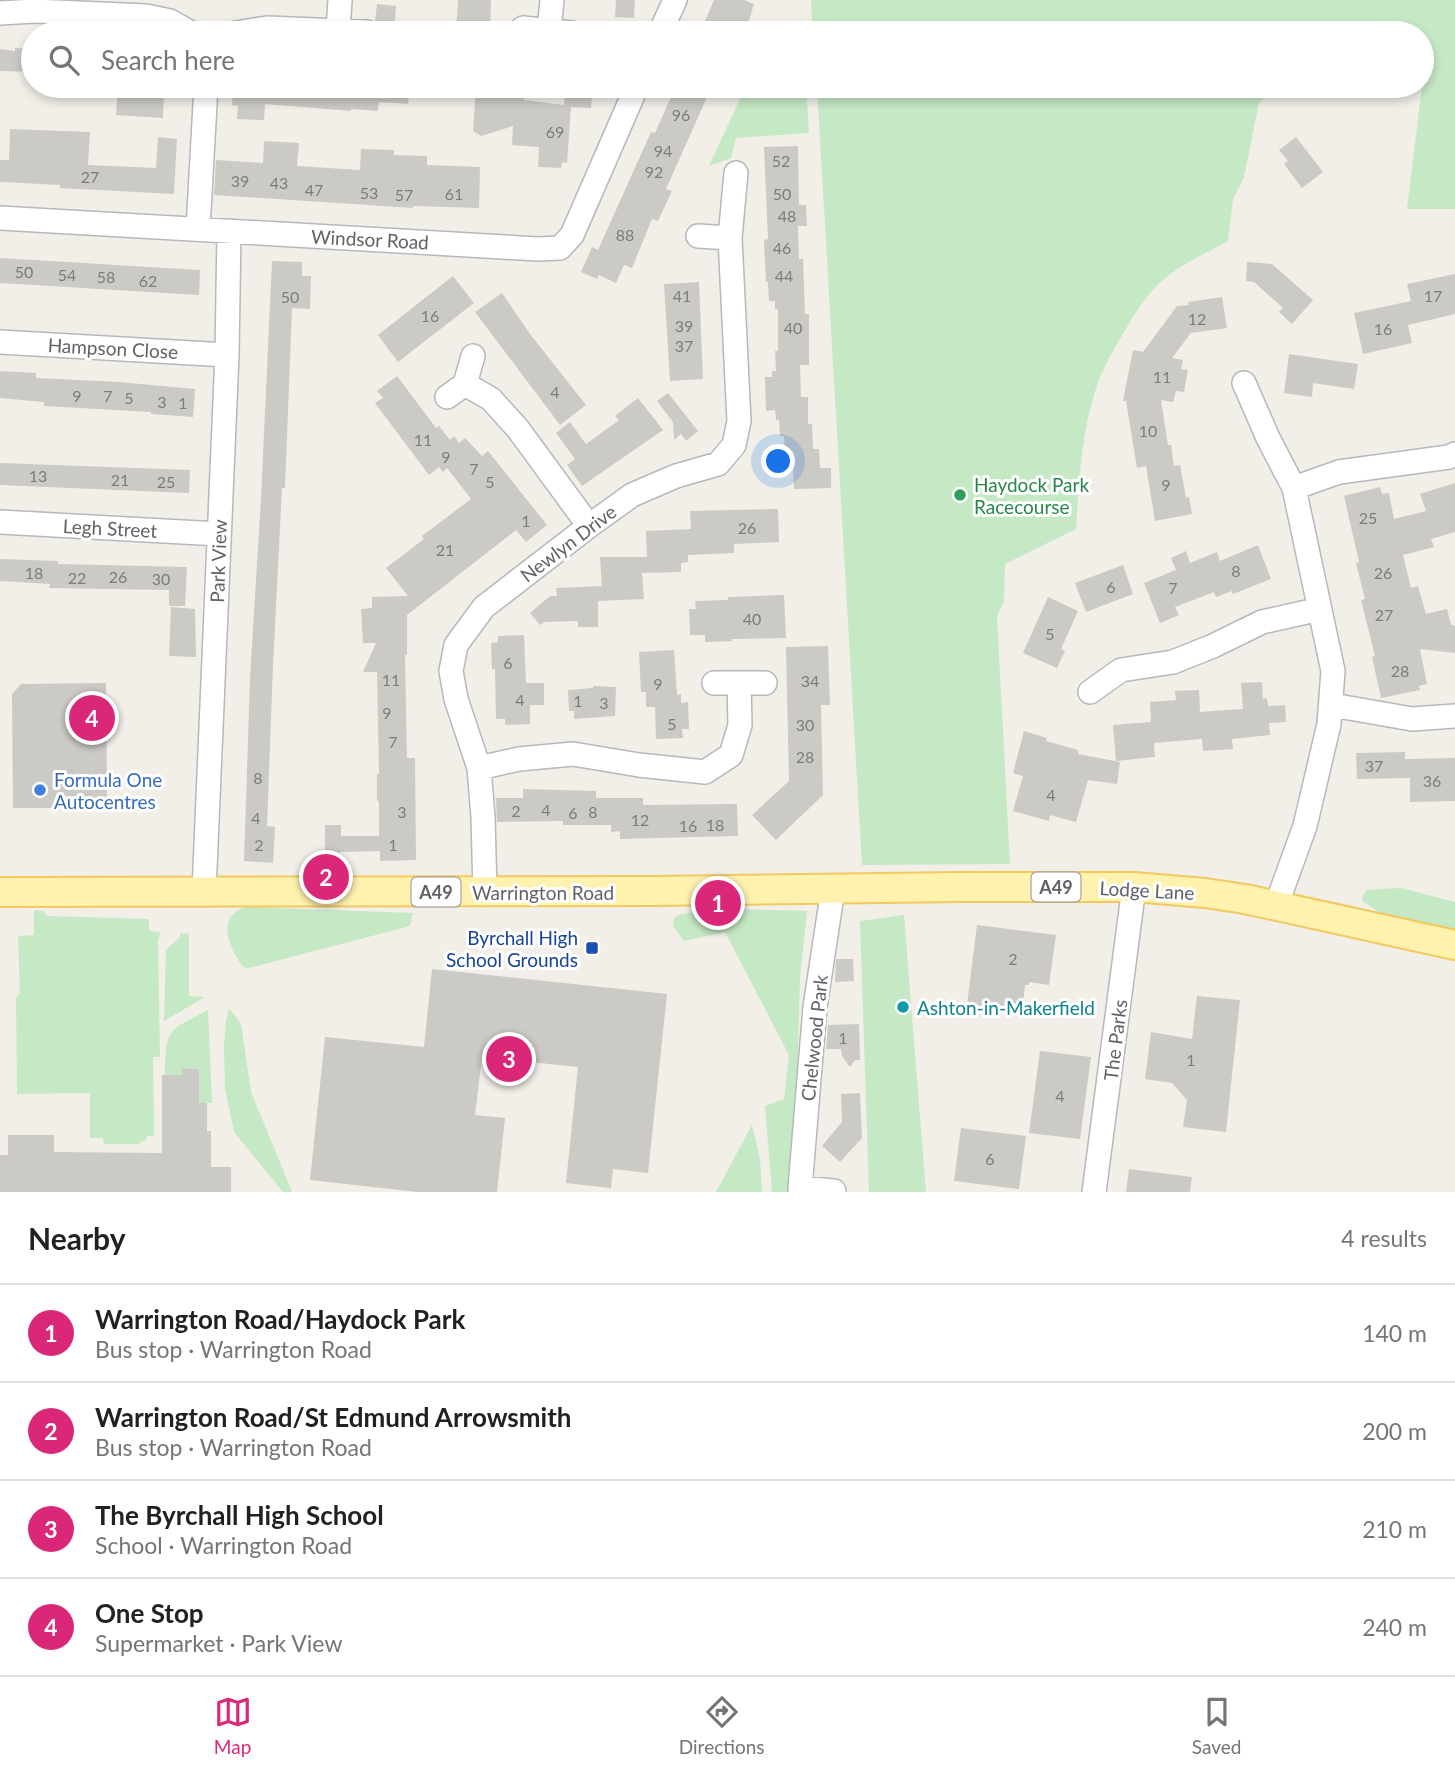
<!DOCTYPE html>
<html lang="en">
<head>
<meta charset="utf-8">
<style>
	:root { --surface:#fff; --page:#f2f2f2; --text:#202124; --muted:#757577; --line:#e0e0e0; --accent:#db2777 }
	body { margin:0; font-family:Lato,sans-serif; background:var(--page); color:var(--text) }
	.you { position:absolute; left:779px; top:462px; width:24px; height:24px; margin:-18px; border:5px solid #fff; border-radius:50%; background:#1a73e8; box-shadow:0 0 0 10px #1a73e833 }
	.badge { display:grid; place-items:center; width:46px; height:46px; border-radius:50%; background:var(--accent); color:#fff; font-size:23px; font-weight:700 }
	.pin { position:absolute; translate:-50% -50%; border:4px solid #fff; box-shadow:0 2px 7px #0006 }
	.list { margin:0; padding:0; list-style:none }
	h2 { display:flex; justify-content:space-between; align-items:center; height:91px; margin:0; padding:0 28px; font-size:30px }
	h2 small { font-size:23px; font-weight:400; color:var(--muted) }
	.list li { display:grid; grid-template-columns:46px 1fr auto; gap:21px; align-items:center; box-sizing:border-box; height:98px; padding:0 28px; border-top:2px solid var(--line) }
	.list b { display:block; font-size:26px; white-space:nowrap }
	.list p { margin:0; font-size:23px; white-space:nowrap; color:var(--muted) }
	.list em { font-size:23px; font-style:normal; color:var(--muted) }
	.icon { flex:none; width:38px; height:38px; fill:none; stroke:currentColor; stroke-width:2; stroke-linecap:round; stroke-linejoin:round }
	.map { position:relative; flex:none; width:1455px; height:1192px; overflow:hidden }
	.search { position:absolute; background:var(--surface); box-shadow:0 4px 10px #0003; left:21px; right:21px; top:21px; height:77px; display:flex; align-items:center; gap:18px; box-sizing:border-box; padding:0 24px; border-radius:38px; color:var(--muted); font-size:26px }
	.sheet { height:483px; background:var(--surface) }
	nav { display:flex; justify-content:space-around; align-items:center; box-sizing:border-box; height:98px; border-top:2px solid var(--line); background:var(--surface); font-size:19px; color:var(--muted) }
	nav a { display:grid; justify-items:center; gap:4px }
	nav .on { color:var(--accent) }
	.map>svg:first-child { display:block }
</style>
</head>
<body>
<div class="map">
<svg width="1455" height="1192" viewBox="0 0 1455 1192">
	<rect width="100%" height="100%" fill="#f1efe8"/>
	<path fill="#c5e8c5" d="M811,0H1455V209H1407L1422,86V33H813Z
		M746,86H806L809,133L736,138L731,158L709,166Z
		M817,86H1305L1272,91L1259,103L1244,177L1233,199L1228,241C1207,253 1183,263 1164,279C1147,294 1134,314 1123,334C1112,352 1101,371 1095,392C1081,435 1079,483 1076,529L1005,564L1004,601L997,616L1010,864L862,865Z
		M1401,888L1455,902V937L1400,927L1361,900L1366,890Z
		M246,907L413,913L410,926L249,968L243,967C229,948 215,916 246,907Z
		M734,909L807,911L800,978L794,1192H772L765,1106L784,1099L789,1055L725,932L684,941L673,926L674,918L681,914Z
		M34,910L43,911L47,916L149,919V931L160,932L158,942L160,1057H153L154,1136H147L146,1141H141L140,1144H104L103,1138H90V1093L17,1094L16,997L20,994L18,936L34,935Z
		M904,915L926,1192H869L860,921Z
		M180,933L189,934V996L205,997L164,1021L166,950L180,937Z
		M229,1008L241,1024L251,1092L292,1192H283L234,1132L225,1089L224,1044L226,1021Z
		M208,1010L212,1103H199V1069L183,1068L182,1075H165C166,1027 167,1032 208,1010Z
		M752,1125L760,1160L762,1192H716Z"/>
	<path fill="#cccac5" d="M458,0H491L490,33H456Z
		M616,0H635L634,18L615,17Z
		M714,0H744L754,4L745,33H700Z
		M377,4L396,6L394,33H381L380,26L375,21Z
		M15,48L33,49V72L0,71V49L15,51Z
		M118,86H160V92L164,93L163,118L116,115Z
		M297,86H410L408,104L379,102L378,111L351,109V111L265,104L264,120L237,119L238,106L232,105L233,87L297,91Z
		M476,86H516V89L524,90V100L564,105L565,86H593L591,108L571,107L567,163L562,162L561,168L538,167L539,147L512,145L513,126L481,136L473,131Z
		M676,86H712L666,189L672,191L658,221L652,219L632,268L624,265L616,283L599,275L597,279L581,272L592,247L598,250L651,132L655,133Z
		M10,129L90,132L88,165L156,168L158,137L177,139L174,194L60,188V185L0,182V160H9Z
		M1296,137L1323,172L1302,188L1284,164L1288,161L1279,150Z
		M264,141L299,143L297,166L360,170L361,149L394,150V155L427,156V165L480,167L479,208L413,206V208L214,195L216,160L263,163Z
		M798,146L799,205H806L807,226H798L799,259H803L805,314H809V365H800L801,397H808V424H812L813,449H819L820,468H831V488L794,489L793,469H786L784,436H780L779,420H776L775,410L766,411L765,377H772V371H776L775,351H778V309H775V301H769L768,282H766L764,240L768,239L764,147Z
		M0,258L200,270L199,295L0,283Z
		M272,261L302,262V276H311L310,309L292,308L285,488H282L273,665L267,826L275,827L273,863L244,861L250,679L261,498Z
		M1247,262L1272,264L1313,300L1292,324L1279,312L1283,308L1254,282L1246,281Z
		M1455,274V314L1408,325L1412,343L1363,354L1354,313L1411,301L1407,284Z
		M453,276L474,303L398,362L378,335Z
		M699,282L703,379L670,381L664,284Z
		M502,293L530,334L586,405L560,425L475,312Z
		M1222,297L1227,328L1191,333L1172,358L1183,360L1181,369L1188,370L1184,392L1176,391L1173,402L1161,400L1168,445H1171L1174,466L1180,465L1186,498L1189,497L1192,514L1155,521L1146,466L1137,468L1126,401H1123L1133,350L1143,352L1177,306L1189,305L1188,302Z
		M1289,354L1358,364L1354,389L1313,383L1312,397L1284,393Z
		M0,371L36,373V378L119,382L195,389L193,417L151,414V412L44,406V402L0,398Z
		M397,376L436,428L439,426L450,440L454,436L459,443L465,438L482,456L488,451L547,525L526,542L516,530L407,615V655H405L407,758H415L416,860L380,861V851L340,852V875H325V825H341V836H379V803L377,799V774H379L377,672H363L376,643H363L361,609L372,608V597L408,596L386,568L424,539L422,536L471,499L447,468L443,472L439,467L429,475L375,403L383,398L377,391Z
		M668,393L698,431L686,441L681,434L674,440L673,422L657,401Z
		M638,398L663,430L582,486L567,465L575,459L556,433L570,422L586,444L619,420L615,416Z
		M0,463L190,470L189,493L0,485Z
		M1455,483V532L1431,539L1434,547L1403,555L1411,588L1418,586L1426,614L1447,609L1451,625L1455,626V653L1420,649L1427,684L1419,686L1420,690L1381,698L1372,657L1375,656L1361,600L1365,599L1356,563L1359,562L1344,496L1380,487L1382,494L1389,493L1394,519L1426,511L1420,494Z
		M778,509L779,542L734,544V553L688,555V562L681,563V572L642,573L644,599L598,601V627H578V621L544,622L540,625L530,613L550,596H557L556,588L602,586L600,557H647L646,531L691,529L690,511Z
		M1258,545L1271,579L1233,594L1232,591L1216,597L1214,592L1175,607L1179,615L1160,623L1144,583L1176,570L1171,558L1186,551L1190,563L1217,552L1220,561Z
		M0,559L58,561V564L187,567L185,606H169V590L49,588L50,584L0,581Z
		M1123,565L1133,594L1086,612L1075,583Z
		M784,595L786,638L732,639V641L705,642V635H690L689,609H696L695,601L728,600V597Z
		M1048,597L1078,611L1061,649L1065,651L1057,668L1023,653Z
		M171,607L195,609L196,657L169,656Z
		M524,635L526,683H544V705H530V724L505,725V719H496L495,669H492L491,643L498,642V636Z
		M828,646L830,705H821L823,795L776,840L752,815L789,781L786,647Z
		M674,650L677,695L681,694V703L688,702L689,729H682L683,738L656,739L655,707H646V692H641L639,652Z
		M1262,682L1263,699L1267,698L1268,706L1285,705L1286,722L1269,723L1270,735L1232,739L1233,749L1203,751L1202,739L1154,743L1155,757L1116,761L1113,725L1151,722L1150,702L1176,700L1175,691L1199,690L1200,712L1243,709L1241,683Z
		M106,683L107,803H79V808H13L12,694L21,684Z
		M593,686L616,687L615,716L574,719V711H569L568,690L593,688Z
		M1024,731L1047,738L1046,741L1078,750V754L1120,762L1117,784L1088,780L1076,822L1050,815L1049,821L1013,811L1023,776L1013,773Z
		M1405,752V759L1455,758V801L1410,802V778L1357,779L1356,753Z
		M523,789L596,791V798H643V805L737,804L738,836L620,839V831L611,832V825H563V821L497,822L496,798H523Z
		M977,925L1056,935L1049,985L1029,982V985H1025L1022,1013L967,1005Z
		M836,959H853L854,981L835,982Z
		M432,969L667,994L648,1173L613,1169L611,1188L566,1183L578,1067L482,1057L475,1115L505,1118L497,1192H418L310,1180L325,1037L424,1047Z
		M1197,996L1240,1000L1226,1132L1183,1127L1187,1100L1172,1083L1145,1079L1151,1032L1192,1039Z
		M859,1024L860,1060H855L850,1067L842,1056L841,1049H826L828,1025Z
		M1040,1051L1091,1057L1080,1139L1029,1133Z
		M182,1068L199,1069V1103H207V1131H211V1167H231V1192H0V1155H8V1135H54V1152L162,1153V1075H182Z
		M860,1093L862,1138L840,1162L822,1146L842,1122L841,1094Z
		M961,1128L1026,1136L1019,1189L954,1181Z
		M1129,1169L1192,1177L1190,1192H1126Z"/>
	<g fill="none" stroke-linecap="round" stroke-linejoin="round">
		<defs>
			<path id="minor" d="M0,13L34,11L146,16L170,21L191,33
				M523,28L572,33
				M338,31L340,0
				M549,31L552,0
				M235,33L267,28L367,32
				M660,33L675,0
				M0,218L538,249L560,248L572,235L637,86
				M198,229L206,86
				M698,236L730,238
				M0,342L227,355
				M1244,383L1268,438L1294,488L1333,671L1329,724L1305,826L1276,906
				M465,384L491,399L518,429L589,526
				M447,397L465,384L473,356
				M1294,488L1339,472L1449,457L1455,454
				M0,522L219,534
				M714,683H765
				M1090,692L1121,670L1173,662L1213,646L1262,622L1320,609
				M1332,705L1412,719L1455,716
				M479,768L519,759L573,754L639,765L705,772L731,755L740,725L739,683
				M204,891L227,355L229,231
				M485,892L483,817L479,768L456,699L451,671L456,645L484,607L589,526L632,495L676,476L718,464L734,445L739,421L730,238L736,173
				M800,1188L815,1007L833,889
				M800,1192V1188L834,1191
				M1094,1192L1134,887"/>
			<path id="major" d="M0,892L654,891L961,887H1134L1205,893L1245,899L1455,945"/>
		</defs>
		<use href="#minor" stroke="#b5b8bc" stroke-width="26"/>
		<use href="#major" stroke="#f2c960" stroke-width="32"/>
		<use href="#minor" stroke="#fff" stroke-width="23"/>
		<use href="#major" stroke="#fff2af" stroke-width="28"/>
	</g>
	<circle fill="#2e9e5b" stroke="#fff" stroke-width="2.5" cx="960" cy="495" r="7"/>
	<circle fill="#3f7fe0" stroke="#fff" stroke-width="2.5" cx="40" cy="790" r="7"/>
	<rect fill="#1a4fb4" stroke="#fff" stroke-width="2.5" x="585" y="941" width="14" height="14" rx="3.5"/>
	<circle fill="#0f9aa8" stroke="#fff" stroke-width="2.5" cx="903" cy="1007" r="7"/>
	<g text-anchor="middle" dominant-baseline="central" stroke-width="6" stroke-linejoin="round" paint-order="stroke">
		<g font-size="16" fill="#7a7d7f">
			<text x="681" y="114">96</text>
			<text x="555" y="131">69</text>
			<text x="663" y="150">94</text>
			<text x="781" y="160">52</text>
			<text x="654" y="171">92</text>
			<text x="90" y="176">27</text>
			<text x="240" y="180">39</text>
			<text x="279" y="182">43</text>
			<text x="314" y="189">47</text>
			<text x="369" y="192">53</text>
			<text x="454" y="193">61</text>
			<text x="782" y="193">50</text>
			<text x="404" y="194">57</text>
			<text x="787" y="215">48</text>
			<text x="625" y="234">88</text>
			<text x="782" y="247">46</text>
			<text x="24" y="271">50</text>
			<text x="67" y="274">54</text>
			<text x="784" y="275">44</text>
			<text x="106" y="276">58</text>
			<text x="148" y="280">62</text>
			<text x="682" y="295">41</text>
			<text x="1433" y="295">17</text>
			<text x="290" y="296">50</text>
			<text x="430" y="315">16</text>
			<text x="1197" y="318">12</text>
			<text x="684" y="325">39</text>
			<text x="793" y="327">40</text>
			<text x="1383" y="328">16</text>
			<text x="684" y="345">37</text>
			<text x="1162" y="376">11</text>
			<text x="555" y="391">4</text>
			<text x="77" y="395">9</text>
			<text x="108" y="395">7</text>
			<text x="129" y="397">5</text>
			<text x="162" y="401">3</text>
			<text x="183" y="402">1</text>
			<text x="1148" y="430">10</text>
			<text x="423" y="439">11</text>
			<text x="446" y="456">9</text>
			<text x="474" y="468">7</text>
			<text x="38" y="475">13</text>
			<text x="120" y="479">21</text>
			<text x="166" y="481">25</text>
			<text x="490" y="481">5</text>
			<text x="1166" y="484">9</text>
			<text x="1368" y="517">25</text>
			<text x="526" y="520">1</text>
			<text x="747" y="527">26</text>
			<text x="445" y="549">21</text>
			<text x="1236" y="570">8</text>
			<text x="34" y="572">18</text>
			<text x="1383" y="572">26</text>
			<text x="118" y="576">26</text>
			<text x="77" y="577">22</text>
			<text x="161" y="578">30</text>
			<text x="1111" y="586">6</text>
			<text x="1173" y="587">7</text>
			<text x="1384" y="614">27</text>
			<text x="752" y="618">40</text>
			<text x="1050" y="633">5</text>
			<text x="508" y="662">6</text>
			<text x="1400" y="670">28</text>
			<text x="391" y="679">11</text>
			<text x="810" y="680">34</text>
			<text x="658" y="683">9</text>
			<text x="520" y="699">4</text>
			<text x="578" y="700">1</text>
			<text x="604" y="702">3</text>
			<text x="387" y="712">9</text>
			<text x="672" y="723">5</text>
			<text x="805" y="724">30</text>
			<text x="393" y="741">7</text>
			<text x="805" y="756">28</text>
			<text x="1374" y="765">37</text>
			<text x="258" y="777">8</text>
			<text x="1432" y="780">36</text>
			<text x="1051" y="794">4</text>
			<text x="546" y="809">4</text>
			<text x="516" y="810">2</text>
			<text x="402" y="811">3</text>
			<text x="593" y="811">8</text>
			<text x="573" y="812">6</text>
			<text x="256" y="817">4</text>
			<text x="640" y="819">12</text>
			<text x="715" y="824">18</text>
			<text x="688" y="825">16</text>
			<text x="259" y="844">2</text>
			<text x="393" y="844">1</text>
			<text x="1013" y="958">2</text>
			<text x="843" y="1037">1</text>
			<text x="1191" y="1059">1</text>
			<text x="1060" y="1095">4</text>
			<text x="990" y="1158">6</text>
		</g>
		<g fill="#fff" stroke="#8f9295" stroke-width="2">
			<rect x="1031.5" y="872.5" width="49" height="29" rx="5"/>
			<rect x="411.5" y="877.5" width="49" height="29" rx="5"/>
		</g>
		<g font-size="18" font-weight="bold" fill="#5f6368">
			<text x="1056" y="887">A49</text>
			<text x="436" y="892">A49</text>
		</g>
		<g font-size="19" fill="#5f6368" stroke="#fff">
			<text transform="translate(370 239) rotate(3)">Windsor Road</text>
			<text transform="translate(113 348) rotate(3)">Hampson Close</text>
			<text transform="translate(110 528) rotate(3)">Legh Street</text>
			<text transform="translate(568 543) rotate(-37)">Newlyn Drive</text>
			<text transform="translate(218 561) rotate(-88)">Park View</text>
			<text transform="translate(1147 890) rotate(3)">Lodge Lane</text>
			<text x="543" y="892">Warrington Road</text>
			<text transform="translate(814 1038) rotate(-84)">Chelwood Park</text>
			<text transform="translate(1115 1040) rotate(-83)">The Parks</text>
		</g>
		<g font-size="19" fill="#27864d" stroke="#fff" text-anchor="start">
			<text x="974" y="484">Haydock Park<tspan x="974" dy="22">Racecourse</tspan></text>
		</g>
		<g font-size="19" fill="#366cbe" stroke="#fff" text-anchor="start">
			<text x="54" y="779">Formula One<tspan x="54" dy="22">Autocentres</tspan></text>
		</g>
		<g font-size="19" fill="#164399" stroke="#fff" text-anchor="end">
			<text x="578" y="937">Byrchall High<tspan x="578" dy="22">School Grounds</tspan></text>
		</g>
		<g font-size="19" fill="#0d838f" stroke="#fff" text-anchor="start">
			<text x="917" y="1007">Ashton-in-Makerfield</text>
		</g>
	</g>
</svg>
<div class="you"></div>
<div class="pin badge" style="left:718px;top:903px">1</div>
<div class="pin badge" style="left:326px;top:877px">2</div>
<div class="pin badge" style="left:509px;top:1059px">3</div>
<div class="pin badge" style="left:92px;top:718px">4</div>
<div class="search"><svg class="icon" aria-label="search" viewBox="0 0 24 24"><circle cx="10" cy="10" r="6"/><path d="M15 15l6 6"/></svg>Search here</div>
</div>
<section class="sheet">
<h2>Nearby<small>4 results</small></h2>
<ul class="list">
<li><span class="badge">1</span><div><b>Warrington Road/Haydock Park</b><p>Bus stop · Warrington Road</p></div><em>140 m</em></li>
<li><span class="badge">2</span><div><b>Warrington Road/St Edmund Arrowsmith</b><p>Bus stop · Warrington Road</p></div><em>200 m</em></li>
<li><span class="badge">3</span><div><b>The Byrchall High School</b><p>School · Warrington Road</p></div><em>210 m</em></li>
<li><span class="badge">4</span><div><b>One Stop</b><p>Supermarket · Park View</p></div><em>240 m</em></li>
</ul>
</section>
<nav>
<a class="on"><svg class="icon" aria-label="map" viewBox="0 0 24 24"><path d="M3 6l6-2 6 2 6-2v14l-6 2-6-2-6 2zM9 4v14M15 6v14"/></svg>Map</a>
<a><svg class="icon" aria-label="directions" viewBox="0 0 24 24"><path d="M12 3l9 9-9 9-9-9zM9 14v-3h6M13 9l2 2-2 2"/></svg>Directions</a>
<a><svg class="icon" aria-label="saved" viewBox="0 0 24 24"><path d="M7 4h10v16l-5-4-5 4z"/></svg>Saved</a>
</nav>
</body>
</html>
